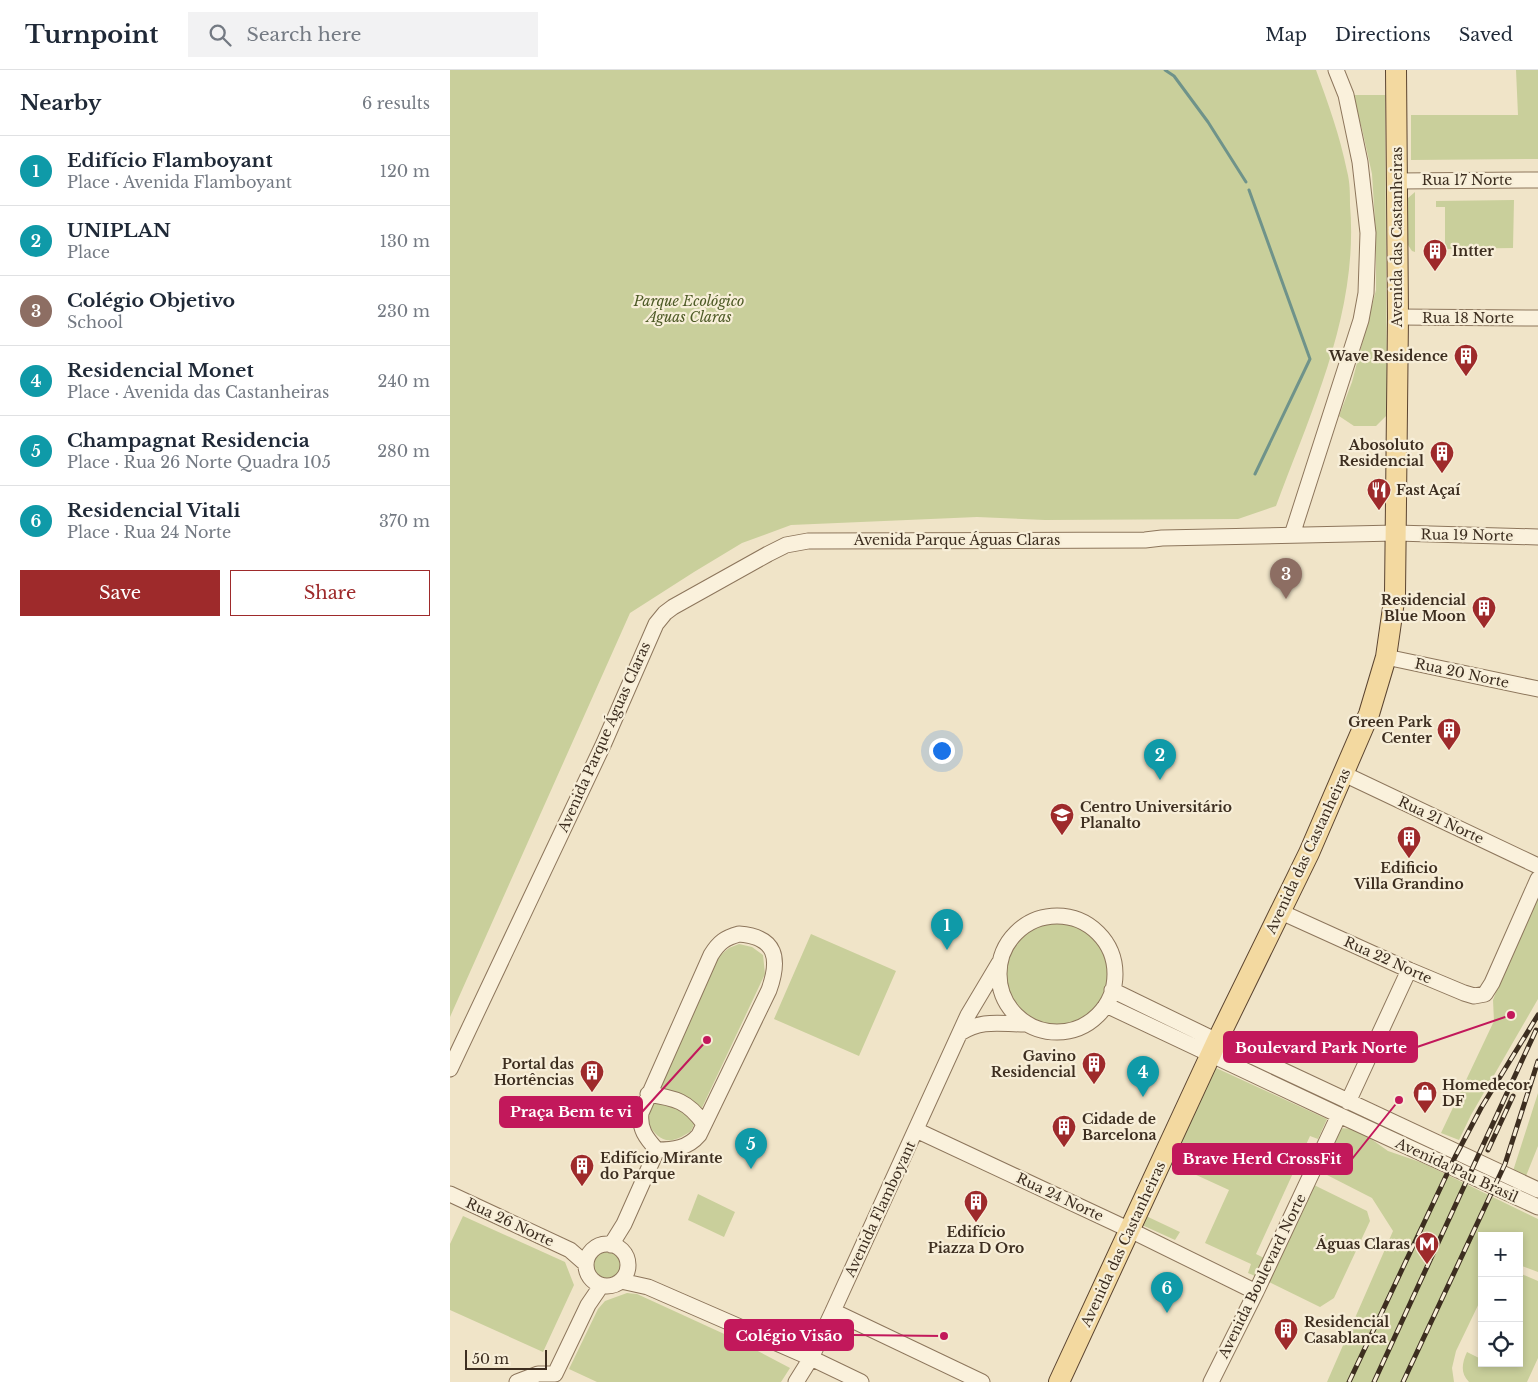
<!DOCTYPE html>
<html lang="en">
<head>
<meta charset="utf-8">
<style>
	:root { --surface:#fff; --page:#f2f2f3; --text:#1f2937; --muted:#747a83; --line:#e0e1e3; --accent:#9e2a2b }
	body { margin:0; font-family:"Libre Baskerville",serif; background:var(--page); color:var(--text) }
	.controls { position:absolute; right:15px; bottom:15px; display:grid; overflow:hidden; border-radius:0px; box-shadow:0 2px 8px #0003 }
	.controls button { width:45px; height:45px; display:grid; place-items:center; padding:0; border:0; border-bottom:1px solid var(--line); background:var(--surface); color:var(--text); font:25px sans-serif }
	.scale { position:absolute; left:15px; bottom:12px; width:82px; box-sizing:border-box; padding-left:5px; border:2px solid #3d2e20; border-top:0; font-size:14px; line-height:18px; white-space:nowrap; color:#3d2e20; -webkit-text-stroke:4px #f7eed8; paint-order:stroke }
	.you { position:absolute; left:491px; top:680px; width:18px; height:18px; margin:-12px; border:4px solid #fff; border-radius:50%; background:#1a73e8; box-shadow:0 0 0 8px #1a73e833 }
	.badge { display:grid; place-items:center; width:32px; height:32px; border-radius:50%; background:var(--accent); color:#fff; font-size:16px; font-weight:700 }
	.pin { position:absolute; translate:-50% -41px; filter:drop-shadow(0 1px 2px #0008) }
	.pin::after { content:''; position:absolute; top:26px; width:18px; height:15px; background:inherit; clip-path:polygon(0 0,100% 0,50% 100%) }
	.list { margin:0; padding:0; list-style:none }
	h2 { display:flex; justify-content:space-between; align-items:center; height:65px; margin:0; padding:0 20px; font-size:21px }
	h2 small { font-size:16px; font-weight:400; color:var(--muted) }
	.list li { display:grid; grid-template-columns:32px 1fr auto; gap:15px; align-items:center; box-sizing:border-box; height:70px; padding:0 20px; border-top:1px solid var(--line) }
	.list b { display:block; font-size:19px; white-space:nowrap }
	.list p { margin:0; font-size:16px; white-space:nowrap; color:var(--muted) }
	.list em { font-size:16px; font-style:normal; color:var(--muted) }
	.actions { display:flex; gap:10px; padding:15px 20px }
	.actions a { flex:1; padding:11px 0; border:1px solid var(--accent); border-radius:0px; text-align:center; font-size:18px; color:var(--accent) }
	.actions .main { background:var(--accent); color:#fff }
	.icon { flex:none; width:28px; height:28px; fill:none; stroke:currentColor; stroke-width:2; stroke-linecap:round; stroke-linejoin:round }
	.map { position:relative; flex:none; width:1088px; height:1312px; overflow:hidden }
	header { display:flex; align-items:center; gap:30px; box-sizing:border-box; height:70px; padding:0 25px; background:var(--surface); border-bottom:1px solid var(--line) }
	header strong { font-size:24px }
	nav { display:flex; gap:28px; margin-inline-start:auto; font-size:18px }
	.search { width:350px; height:45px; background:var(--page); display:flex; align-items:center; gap:12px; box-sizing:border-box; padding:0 18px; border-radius:0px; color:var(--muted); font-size:19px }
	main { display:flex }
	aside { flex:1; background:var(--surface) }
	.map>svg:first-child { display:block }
</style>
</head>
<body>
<header>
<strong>Turnpoint</strong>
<div class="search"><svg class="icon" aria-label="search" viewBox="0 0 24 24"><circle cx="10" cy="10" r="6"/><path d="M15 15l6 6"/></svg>Search here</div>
<nav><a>Map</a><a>Directions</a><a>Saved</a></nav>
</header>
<main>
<aside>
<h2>Nearby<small>6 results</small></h2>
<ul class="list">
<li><span class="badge" style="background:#0f9aa8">1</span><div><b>Edifício Flamboyant</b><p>Place · Avenida Flamboyant</p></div><em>120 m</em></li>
<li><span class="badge" style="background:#0f9aa8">2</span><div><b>UNIPLAN</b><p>Place</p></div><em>130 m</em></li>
<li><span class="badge" style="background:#8d6e63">3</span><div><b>Colégio Objetivo</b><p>School</p></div><em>230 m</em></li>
<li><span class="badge" style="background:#0f9aa8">4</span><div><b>Residencial Monet</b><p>Place · Avenida das Castanheiras</p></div><em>240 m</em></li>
<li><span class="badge" style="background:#0f9aa8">5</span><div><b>Champagnat Residencia</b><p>Place · Rua 26 Norte Quadra 105</p></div><em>280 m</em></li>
<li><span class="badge" style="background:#0f9aa8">6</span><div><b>Residencial Vitali</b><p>Place · Rua 24 Norte</p></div><em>370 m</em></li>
</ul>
<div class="actions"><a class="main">Save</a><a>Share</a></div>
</aside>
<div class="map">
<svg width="1088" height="1312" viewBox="0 0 1088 1312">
	<rect width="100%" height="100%" fill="#f0e4c8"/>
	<path fill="#c9cf9b" d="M0,0H866C878,33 890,66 897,101C900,112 900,124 900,135C909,241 862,339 826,436L788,449L595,450L527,447L341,455L292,473L244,502L180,543L0,947Z
		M1066,0H1088V89L961,90V45H1068Z
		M902,25H935L937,345L926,356H904L889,346L902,312L926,220V166L922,104L912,59Z
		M965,122V182L962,181L958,175V128Z
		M1064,130L1063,178L995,179V137H986V131Z
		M1088,826V929L1021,1045L1009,1070L991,1063L1044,951L1043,930L1049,914Z
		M552 903a55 55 0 1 1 110 0a55 55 0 1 1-110 0Z
		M361,864L446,901L409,986L324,949Z
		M289,874L302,877L313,885L315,904L241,1061C219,1076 210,1073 196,1051L198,1037L268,887L279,878Z
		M764,997L877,1049L868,1069L860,1066L806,1184L814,1188L805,1206L798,1203L801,1194L755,1173L779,1120L720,1093Z
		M1088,1023V1076L1076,1106L1063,1101Z
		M887,1058L907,1059L938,1081L973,1093L1088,1149V1202L1069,1195V1166H1032V1227L1006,1281L1002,1298L1004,1312H877L943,1161L922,1128L877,1105L872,1090Z
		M864,1115L917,1141L920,1151L884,1228L870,1237L817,1211Z
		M248,1124L285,1142L274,1167L238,1150Z
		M13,1146L115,1192L124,1215L93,1282L0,1240V1174Z
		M696,1146L730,1162L725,1170L692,1155Z
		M137 1192a18 18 0 1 1 36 0a18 18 0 1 1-36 0Z
		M1069,1203L1088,1211V1288L1077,1312H1019C1010,1303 1012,1293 1017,1282L1029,1288L1032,1283V1293H1069Z
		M177,1223L187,1224L283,1268L340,1298L331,1312H147L119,1299L148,1239L155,1231Z"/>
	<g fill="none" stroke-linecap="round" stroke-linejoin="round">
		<path stroke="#6f938a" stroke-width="3" d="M715,0L724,6L758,52L796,112
			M799,120L860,289L805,404"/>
		<defs>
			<path id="minor" d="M947,111L1088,110
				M948,247L1088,248
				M842,465L911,250L916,223L918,163L910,92L896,25L886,0
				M936,587L1088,619
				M894,704L1088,796
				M831,842L959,900L1014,923L1024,926L1035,924L1042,913L1088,809
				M549 904a58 58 0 1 1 116 0a58 58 0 1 1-116 0Z
				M289,864C327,867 330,889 319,920L249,1065C238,1078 224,1080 207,1080C196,1068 189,1059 191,1043L261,885C269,872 275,868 289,864Z
				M662,920L767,971L804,987L1088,1120
				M656,935L889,1045L1088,1137
				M510,963C533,949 549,954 575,954
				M0,999L154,673L206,554L215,543L223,537L318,484L336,475L358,471L695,470L712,468L946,463L1088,467
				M198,1024C225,1028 238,1031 254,1054
				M898,1032L959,900
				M466,1060L680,1160L806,1222
				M0,1124L120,1180L136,1194
				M136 1195a21 21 0 1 1 42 0a21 21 0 1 1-42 0Z
				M161,1175L174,1154L207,1080
				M171,1211L198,1217L361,1288L411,1312
				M383,1241L532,1312
				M105,1304L138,1235L151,1216
				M67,1312L88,1304H105
				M346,1312L361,1288L383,1241L518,945L549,893
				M761,1312L806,1222L889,1045"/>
			<path id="major" d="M609,1312L767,971L859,783L919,644L936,587L945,524L948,247L946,0"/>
		</defs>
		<use href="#minor" stroke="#8d765c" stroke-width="17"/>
		<use href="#major" stroke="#5b4430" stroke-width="22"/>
		<use href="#minor" stroke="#faf1dc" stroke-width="15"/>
		<use href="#major" stroke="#f3d9a0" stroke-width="20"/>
		<defs>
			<path id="rail" d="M1038,1080L1063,1026
				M899,1312L1005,1087L1031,1038L1088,945
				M924,1312L1086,960
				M953,1312L1055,1094L1088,991"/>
		</defs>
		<use href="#rail" stroke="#3d2e20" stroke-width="5"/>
		<use href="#rail" stroke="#f7eed8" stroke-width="3" stroke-dasharray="9" stroke-linecap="butt"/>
	</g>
	<defs>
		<symbol id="building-pin" viewBox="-11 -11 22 30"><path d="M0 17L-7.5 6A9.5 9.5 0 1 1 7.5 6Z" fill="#9e2a2b" stroke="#f7eed8"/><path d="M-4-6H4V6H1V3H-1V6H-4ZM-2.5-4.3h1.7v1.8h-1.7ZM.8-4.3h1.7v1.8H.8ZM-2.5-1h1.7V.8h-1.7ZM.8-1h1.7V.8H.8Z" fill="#fff"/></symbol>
		<symbol id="restaurant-pin" viewBox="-11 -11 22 30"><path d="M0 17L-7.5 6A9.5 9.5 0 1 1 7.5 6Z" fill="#9e2a2b" stroke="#f7eed8"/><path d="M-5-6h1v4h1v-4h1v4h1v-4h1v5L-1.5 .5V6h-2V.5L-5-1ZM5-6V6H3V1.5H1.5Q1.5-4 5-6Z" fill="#fff"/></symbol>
		<symbol id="university-pin" viewBox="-11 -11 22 30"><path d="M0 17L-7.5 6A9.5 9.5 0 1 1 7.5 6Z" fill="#9e2a2b" stroke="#f7eed8"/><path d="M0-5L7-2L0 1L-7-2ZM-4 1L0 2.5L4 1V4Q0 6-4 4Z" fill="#fff"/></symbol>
		<symbol id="shop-pin" viewBox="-11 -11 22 30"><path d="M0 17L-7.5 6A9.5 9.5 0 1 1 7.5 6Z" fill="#9e2a2b" stroke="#f7eed8"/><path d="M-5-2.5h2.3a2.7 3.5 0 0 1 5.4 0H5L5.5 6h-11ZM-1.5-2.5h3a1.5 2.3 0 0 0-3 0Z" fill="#fff"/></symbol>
		<symbol id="metro-pin" viewBox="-11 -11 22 30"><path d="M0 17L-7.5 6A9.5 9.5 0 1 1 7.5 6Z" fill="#9e2a2b" stroke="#f7eed8"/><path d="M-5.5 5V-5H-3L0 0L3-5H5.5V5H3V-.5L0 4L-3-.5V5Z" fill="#fff"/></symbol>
	</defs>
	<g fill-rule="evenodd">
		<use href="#building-pin" x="971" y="167" width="28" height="38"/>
		<use href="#building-pin" x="1002" y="272" width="28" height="38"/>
		<use href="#building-pin" x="978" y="369" width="28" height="38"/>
		<use href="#restaurant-pin" x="915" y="406" width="28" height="38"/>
		<use href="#building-pin" x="1020" y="524" width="28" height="38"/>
		<use href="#building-pin" x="985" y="646" width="28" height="38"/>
		<use href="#university-pin" x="598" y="731" width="28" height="38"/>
		<use href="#building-pin" x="945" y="754" width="28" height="38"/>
		<use href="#building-pin" x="630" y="980" width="28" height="38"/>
		<use href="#building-pin" x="128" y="988" width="28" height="38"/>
		<use href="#shop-pin" x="961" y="1009" width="28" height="38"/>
		<use href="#building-pin" x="600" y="1043" width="28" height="38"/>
		<use href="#building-pin" x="118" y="1082" width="28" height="38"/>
		<use href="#building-pin" x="512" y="1118" width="28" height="38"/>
		<use href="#metro-pin" x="963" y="1160" width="28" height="38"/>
		<use href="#building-pin" x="822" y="1246" width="28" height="38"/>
	</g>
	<g text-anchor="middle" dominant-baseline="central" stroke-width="4.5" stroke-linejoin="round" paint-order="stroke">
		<g font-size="14" fill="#3d2e20" stroke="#f7eed8">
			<text x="1017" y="110">Rua 17 Norte</text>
			<text transform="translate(947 167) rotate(-90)">Avenida das Castanheiras</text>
			<text x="1018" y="248">Rua 18 Norte</text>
			<text transform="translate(1017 465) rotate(1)">Rua 19 Norte</text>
			<text x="507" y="470">Avenida Parque Águas Claras</text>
			<text transform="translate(1012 603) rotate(12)">Rua 20 Norte</text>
			<text transform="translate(154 667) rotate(-66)">Avenida Parque Águas Claras</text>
			<text transform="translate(991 750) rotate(25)">Rua 21 Norte</text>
			<text transform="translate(858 781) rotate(-65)">Avenida das Castanheiras</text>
			<text transform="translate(938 890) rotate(24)">Rua 22 Norte</text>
			<text transform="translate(1007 1100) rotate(25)">Avenida Pau Brasil</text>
			<text transform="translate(610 1127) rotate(25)">Rua 24 Norte</text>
			<text transform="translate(430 1139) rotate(-65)">Avenida Flamboyant</text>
			<text transform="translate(60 1152) rotate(25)">Rua 26 Norte</text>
			<text transform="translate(673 1174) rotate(-65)">Avenida das Castanheiras</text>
			<text transform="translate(812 1206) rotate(-64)">Avenida Boulevard Norte</text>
		</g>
		<g font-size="14" font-weight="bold" fill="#3d2e20" stroke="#f7eed8" text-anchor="start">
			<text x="1002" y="181">Intter</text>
			<text x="998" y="286" text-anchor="end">Wave Residence</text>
			<text x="974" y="375" text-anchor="end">Abosoluto<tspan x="974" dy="16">Residencial</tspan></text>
			<text x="946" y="420">Fast Açaí</text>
			<text x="1016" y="530" text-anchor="end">Residencial<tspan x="1016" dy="16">Blue Moon</tspan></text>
			<text x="982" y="652" text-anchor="end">Green Park<tspan x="982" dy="16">Center</tspan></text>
			<text x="630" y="737">Centro Universitário<tspan x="630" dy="16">Planalto</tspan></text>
			<text x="959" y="798" text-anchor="middle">Edificio<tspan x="959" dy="16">Villa Grandino</tspan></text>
			<text x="626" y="986" text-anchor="end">Gavino<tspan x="626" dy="16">Residencial</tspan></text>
			<text x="124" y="994" text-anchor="end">Portal das<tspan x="124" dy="16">Hortências</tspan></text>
			<text x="992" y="1015">Homedecor<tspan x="992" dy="16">DF</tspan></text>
			<text x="632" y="1049">Cidade de<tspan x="632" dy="16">Barcelona</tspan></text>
			<text x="150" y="1088">Edifício Mirante<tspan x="150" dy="16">do Parque</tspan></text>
			<text x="526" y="1162" text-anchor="middle">Edifício<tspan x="526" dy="16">Piazza D Oro</tspan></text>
			<text x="960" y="1174" text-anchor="end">Águas Claras</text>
			<text x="854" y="1252">Residencial<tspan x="854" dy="16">Casablanca</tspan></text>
		</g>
		<g font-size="14" font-style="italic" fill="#4d5a26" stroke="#f7eed8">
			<text x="239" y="231">Parque Ecológico<tspan x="239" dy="16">Águas Claras</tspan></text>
		</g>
	</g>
	<path fill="none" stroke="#c2185b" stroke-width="2" d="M1061 945L967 977M257 970L192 1042M949 1030L902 1089M494 1266L403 1265"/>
	<g fill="#c2185b" stroke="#f7eed8" stroke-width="2">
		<circle cx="1061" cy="945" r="5"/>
		<circle cx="257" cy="970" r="5"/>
		<circle cx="949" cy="1030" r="5"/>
		<circle cx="494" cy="1266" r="5"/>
	</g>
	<g fill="#c2185b" stroke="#c2185b" stroke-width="2">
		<rect x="774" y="962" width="193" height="30" rx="5"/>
		<rect x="50" y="1027" width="142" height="30" rx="5"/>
		<rect x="723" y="1074" width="179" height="30" rx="5"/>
		<rect x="275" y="1250" width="128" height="30" rx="5"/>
	</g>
	<g font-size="15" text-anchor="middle" font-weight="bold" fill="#fff">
		<text x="871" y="983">Boulevard Park Norte</text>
		<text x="121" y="1047">Praça Bem te vi</text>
		<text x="812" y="1094">Brave Herd CrossFit</text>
		<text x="339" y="1271">Colégio Visão</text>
	</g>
</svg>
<div class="controls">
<button>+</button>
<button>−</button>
<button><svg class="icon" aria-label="locate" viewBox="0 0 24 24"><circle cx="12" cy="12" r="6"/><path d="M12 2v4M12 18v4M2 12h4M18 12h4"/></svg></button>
</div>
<div class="scale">50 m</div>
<div class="you"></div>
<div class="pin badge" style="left:497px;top:880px;background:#0f9aa8">1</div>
<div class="pin badge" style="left:710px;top:710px;background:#0f9aa8">2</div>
<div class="pin badge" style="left:836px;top:529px;background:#8d6e63">3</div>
<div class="pin badge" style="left:693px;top:1027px;background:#0f9aa8">4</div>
<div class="pin badge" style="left:301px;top:1099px;background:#0f9aa8">5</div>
<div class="pin badge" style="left:717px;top:1243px;background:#0f9aa8">6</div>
</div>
</main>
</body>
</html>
